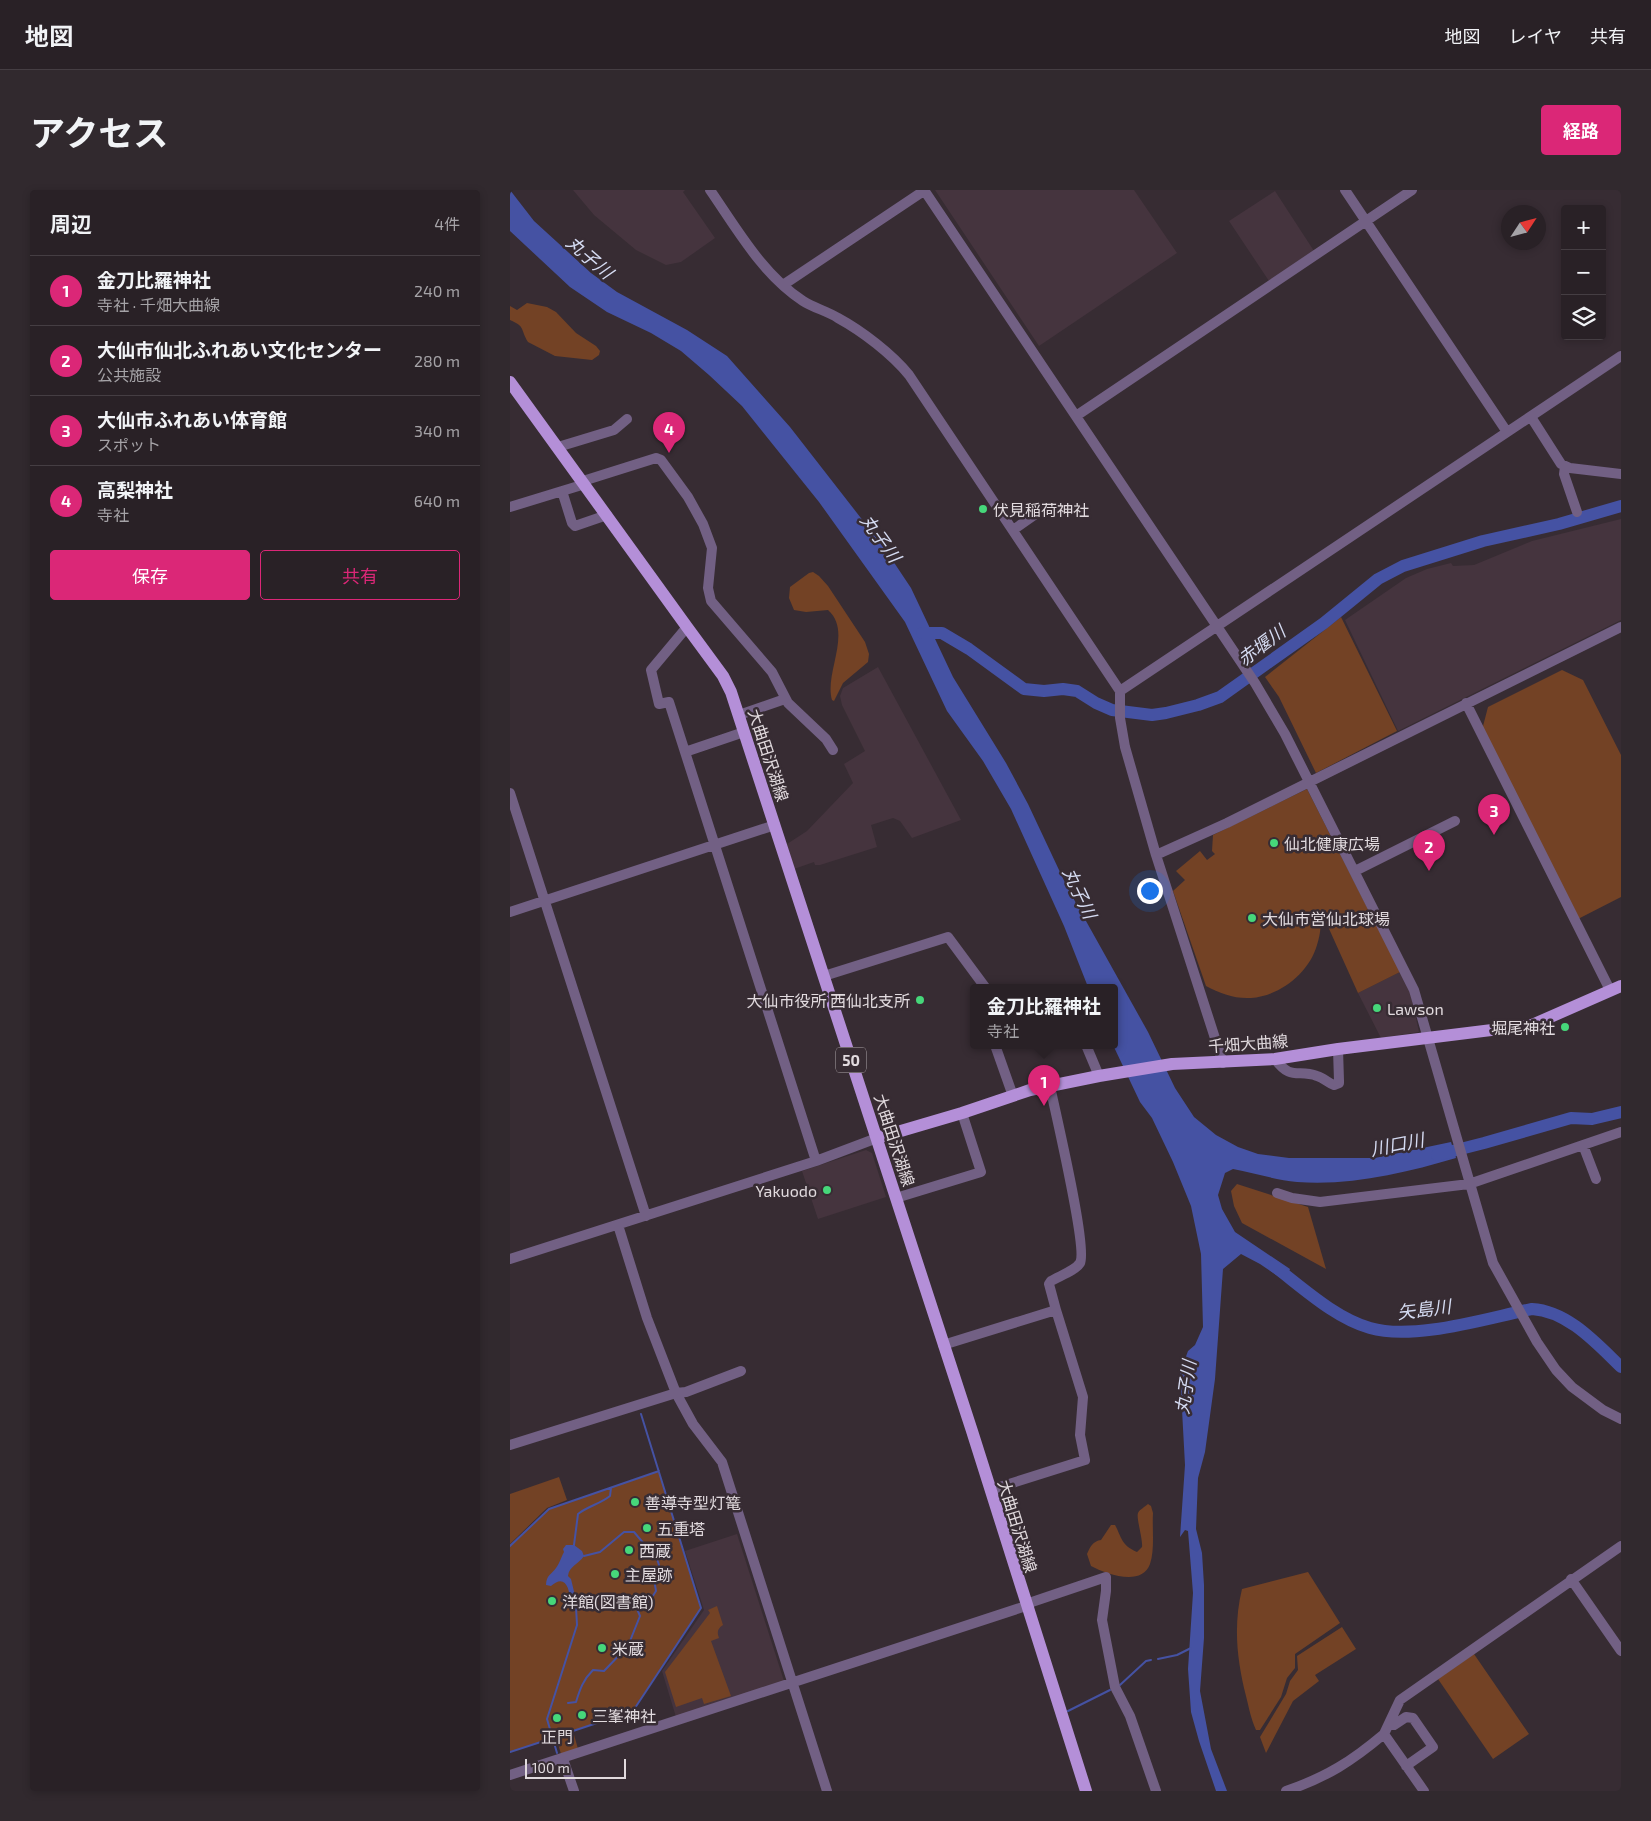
<!DOCTYPE html>
<html lang="ja">
<head>
<meta charset="utf-8">
<style>
	:root { --surface:#292126; --page:#31292e; --text:#f1f3f6; --muted:#a5a3a7; --line:#453e43; --accent:#db2777 }
	body { margin:0; font-family:"Exo 2","Noto Sans JP",sans-serif; background:var(--page); color:var(--text) }
	.controls { position:absolute; right:15px; top:15px; display:grid; overflow:hidden; border-radius:5px; box-shadow:0 2px 8px #0003 }
	.controls button { width:45px; height:45px; display:grid; place-items:center; padding:0; border:0; border-bottom:1px solid var(--line); background:var(--surface); color:var(--text); font:25px sans-serif }
	.compass { position:absolute; left:991px; top:15px; width:45px; height:45px; border-radius:50%; background:var(--surface); box-shadow:0 2px 8px #0003; rotate:54deg }
	.scale { position:absolute; left:15px; bottom:12px; width:101px; box-sizing:border-box; padding-left:5px; border:2px solid #e1dade; border-top:0; font-size:14px; line-height:18px; white-space:nowrap; color:#e1dade; -webkit-text-stroke:4px #372c33; paint-order:stroke }
	.you { position:absolute; left:639px; top:700px; width:18px; height:18px; margin:-12px; border:4px solid #fff; border-radius:50%; background:#1a73e8; box-shadow:0 0 0 8px #1a73e833 }
	.badge { display:grid; place-items:center; width:32px; height:32px; border-radius:50%; background:var(--accent); color:#fff; font-size:16px; font-weight:700 }
	.pin { position:absolute; translate:-50% -41px; filter:drop-shadow(0 1px 2px #0008) }
	.pin::after { content:''; position:absolute; top:26px; width:18px; height:15px; background:inherit; clip-path:polygon(0 0,100% 0,50% 100%) }
	.popup { position:absolute; left:460px; top:794px; width:148px; height:65px; box-sizing:border-box; display:grid; place-content:center; border-radius:5px; background:var(--surface); filter:drop-shadow(0 1px 4px #0005); font-size:16px; white-space:nowrap; color:var(--muted) }
	.popup b { font-size:19px; color:var(--text) }
	.popup::after { content:''; position:absolute; left:50%; top:100%; margin-left:-10px; border:10px solid transparent; border-top-color:var(--surface) }
	.list { margin:0; padding:0; list-style:none }
	h2 { display:flex; justify-content:space-between; align-items:center; height:65px; margin:0; padding:0 20px; font-size:21px }
	h2 small { font-size:16px; font-weight:400; color:var(--muted) }
	.list li { display:grid; grid-template-columns:32px 1fr auto; gap:15px; align-items:center; box-sizing:border-box; height:70px; padding:0 20px; border-top:1px solid var(--line) }
	.list b { display:block; font-size:19px; white-space:nowrap }
	.list p { margin:0; font-size:16px; white-space:nowrap; color:var(--muted) }
	.list em { font-size:16px; font-style:normal; color:var(--muted) }
	.actions { display:flex; gap:10px; padding:15px 20px }
	.actions a { flex:1; padding:11px 0; border:1px solid var(--accent); border-radius:5px; text-align:center; font-size:18px; color:var(--accent) }
	.actions .main { background:var(--accent); color:#fff }
	.icon { flex:none; width:28px; height:28px; fill:none; stroke:currentColor; stroke-width:2; stroke-linecap:round; stroke-linejoin:round }
	.map { position:relative; flex:none; width:1111px; height:1601px; overflow:hidden; border-radius:5px }
	header { display:flex; align-items:center; gap:30px; box-sizing:border-box; height:70px; padding:0 25px; background:var(--surface); border-bottom:1px solid var(--line) }
	header strong { font-size:24px }
	nav { display:flex; gap:28px; margin-inline-start:auto; font-size:18px }
	.intro { display:flex; align-items:center; justify-content:space-between; box-sizing:border-box; height:120px; padding:0 30px }
	h1 { margin:0; font-size:35px }
	.button { padding:12px 22px; border-radius:5px; background:var(--accent); color:#fff; font-size:18px; font-weight:700 }
	main { display:flex; gap:30px; padding:0 30px }
	aside { flex:1; background:var(--surface); border-radius:5px; box-shadow:0 2px 8px #0003 }
	.map>svg:first-child { display:block }
</style>
</head>
<body>
<header>
<strong>地図</strong>
<nav><a>地図</a><a>レイヤ</a><a>共有</a></nav>
</header>
<div class="intro"><h1>アクセス</h1><a class="button">経路</a></div>
<main>
<aside>
<h2>周辺<small>4件</small></h2>
<ul class="list">
<li><span class="badge">1</span><div><b>金刀比羅神社</b><p>寺社 · 千畑大曲線</p></div><em>240 m</em></li>
<li><span class="badge">2</span><div><b>大仙市仙北ふれあい文化センター</b><p>公共施設</p></div><em>280 m</em></li>
<li><span class="badge">3</span><div><b>大仙市ふれあい体育館</b><p>スポット</p></div><em>340 m</em></li>
<li><span class="badge">4</span><div><b>高梨神社</b><p>寺社</p></div><em>640 m</em></li>
</ul>
<div class="actions"><a class="main">保存</a><a>共有</a></div>
</aside>
<div class="map">
<svg width="1111" height="1601" viewBox="0 0 1111 1601">
	<rect width="100%" height="100%" fill="#372c33"/>
	<path fill="#45343e" d="M63,0H175L173,2L205,48L171,72L156,75L126,60L84,25Z
		M425,0H624L667,63L529,156Z
		M765,1L804,61L759,91L719,31Z
		M1111,329V430L888,541L835,430L896,388L917,379L941,373L943,376L964,375L1022,351Z
		M368,477L451,630L402,648L390,631L383,628L361,635L367,657L310,675H305L304,672L284,679L277,654L297,641L343,593L334,574L355,561L332,515L330,506L333,498Z
		M890,782L900,801L909,842L871,848L848,803Z
		M356,960L362,963L376,1007L308,1029L292,981Z
		M227,1344L274,1491L166,1527L152,1481L194,1420L175,1361Z"/>
	<path fill="#734225" d="M17,113L37,117L46,122L66,143L86,156L90,161L89,165L82,170L45,166L18,152C10,139 16,137 0,130V116L7,120Z
		M303,382L309,386L318,396L355,452L359,464L358,472L333,493L324,511L322,510C314,483 343,442 318,420L296,422L284,420L279,408L280,397L299,383Z
		M831,427L887,541L806,583L769,507L755,487Z
		M1052,480L1073,490L1111,565V707L1068,729L972,540L978,517Z
		M797,599L890,782L848,803L811,721C811,733 811,743 807,755C799,783 770,806 741,808C724,809 710,803 696,796L663,701L675,690L666,681L690,661L697,670L705,664L702,661L703,645Z
		M727,994L798,1017L816,1079L732,1033L724,1016L721,1001Z
		M149,1281L191,1418L123,1521L63,1541L68,1559L51,1564L46,1547L0,1562V1356L39,1319Z
		M49,1287L57,1310L37,1318L0,1354V1304Z
		M638,1314L641,1316L643,1323C642,1339 645,1359 640,1374C632,1397 596,1384 581,1376L577,1364C580,1357 583,1351 591,1350L601,1335H605C612,1348 611,1355 627,1362L632,1357C633,1349 626,1328 628,1323C630,1319 635,1317 638,1314Z
		M798,1382L830,1433L785,1464V1478L777,1488L771,1507L750,1540H746C741,1529 739,1518 736,1506C727,1470 723,1436 732,1399Z
		M207,1416L213,1435C207,1439 207,1442 209,1448L201,1451L221,1506L194,1514L192,1508L166,1517L155,1482L200,1423L198,1420Z
		M832,1437L846,1459L805,1485L809,1491L783,1511L756,1563L750,1547L776,1504L780,1491L788,1480L787,1466Z
		M964,1464L1019,1544L983,1569L928,1489Z"/>
	<path fill="#4552a3" d="M0,0L24,31L81,83L107,102L177,140L217,166L280,237L375,359L401,398L443,487L496,573L518,614L557,697L638,842L665,898L684,927L706,945L728,957L748,964L779,968H865L941,952L946,968C895,983 841,996 787,992C766,990 744,983 723,979L715,983L708,1005L712,1019L725,1042L780,1079L775,1091L750,1074L731,1064L713,1079L705,1189L695,1262L688,1288L686,1339L692,1363L694,1395V1448L690,1501L701,1559L717,1601H706L689,1551L681,1522L678,1479L683,1403L678,1341L675,1340L670,1347L675,1275L670,1183L678,1161L685,1155L693,1137L691,1064L681,1016L663,972L642,928L630,912L603,855L604,797H578L554,736L501,619L473,571L437,521L395,432L309,312L232,216L199,185L171,161L141,143L97,122L60,97L0,41Z
		M56,1355H64L72,1361L74,1366C69,1374 59,1376 58,1386L61,1389L67,1414L66,1417L60,1411C60,1399 55,1383 41,1396L36,1395C36,1385 42,1384 46,1378C50,1373 51,1367 54,1362L53,1359Z"/>
	<g fill="none" stroke-linecap="round" stroke-linejoin="round">
		<path stroke="#4552a3" stroke-width="2" d="M64,1355L68,1324C78,1316 90,1314 100,1306L101,1298
			M0,1356L39,1319L149,1281
			M648,1469L667,1465L681,1458
			M610,1495L636,1471L641,1470
			M58,1513L66,1512C70,1499 73,1490 83,1480L94,1481L118,1456L130,1426L127,1419L129,1415L139,1412L146,1401L144,1389L149,1375L147,1369L124,1342H114L90,1362L74,1366
			M558,1521L600,1500
			M63,1541L123,1521L191,1418L131,1224
			M0,1562L46,1547
			M47,1563L37,1529L67,1435L66,1417"/>
		<path stroke="#4552a3" stroke-width="12" d="M412,443H432L459,459L514,499L534,501L553,499L567,501L586,513L602,520L642,525L656,523L688,515L710,507L814,433L868,389L893,376L973,351L1049,334L1111,316
			M927,965L974,953L1061,928L1082,929L1111,922
			M764,1076C793,1098 825,1128 860,1138C904,1151 977,1128 1022,1119C1058,1121 1087,1154 1111,1177"/>
		<path stroke="#726084" stroke-width="10" d="M200,0C227,39 252,84 293,111C304,118 317,121 328,128C352,141 382,164 399,185L610,501V528L615,557L646,665L713,873
			M414,0L745,493L775,544L904,800L983,1073L1027,1152L1046,1180L1062,1197L1093,1220L1111,1229
			M835,0L997,242
			M273,95L415,0
			M566,226L902,0
			M1021,227L1051,274L1060,278L1111,284
			M48,257L104,240L117,229
			M1055,276L1054,284L1067,322
			M73,291L146,268L151,270L178,307L193,334L202,358L198,398L201,411L262,482L278,513L316,549L323,560
			M52,301L62,333L65,336L97,325
			M0,317L75,294
			M503,340L533,319
			M177,437L141,480L149,514L159,512L306,971
			M610,501L1111,166
			M956,513L1100,800
			M229,525L275,509
			M175,562L234,542
			M0,603L136,1026
			M646,665L717,633L1111,437
			M845,681L945,631
			M0,722L265,635
			M314,786L438,747L475,797
			M485,855L503,906
			M576,855L589,886
			M765,869C781,891 788,879 807,886C814,888 818,893 824,895L829,893V891L828,859
			M540,896C545,921 578,1059 570,1073C565,1081 549,1086 541,1091L539,1094L546,1120
			M1073,955L1086,989
			M767,1003L782,1008L810,1012L959,994L1111,942
			M386,1008L471,982L452,923
			M108,1035L137,1128L166,1203L183,1234L212,1272L317,1601
			M0,1069L306,971L367,948
			M433,1155L546,1120L573,1207L570,1245L575,1270L480,1300
			M0,1255L166,1203L176,1202L231,1181
			M1061,1389L1111,1461
			M879,1535H884L896,1527L903,1528L923,1557L896,1576
			M874,1544L890,1510L1111,1356
			M53,1569L64,1601
			M0,1585L516,1416L522,1412L596,1387V1401L592,1430L605,1497L620,1526L646,1601
			M776,1601C817,1587 842,1571 874,1544L914,1601"/>
		<path stroke="#b48fd8" stroke-width="12" d="M0,192L177,437L213,486L221,502L462,1241L576,1601
			M367,948L452,923L520,900L589,886L662,874L765,869L828,859L1022,835L1111,796"/>
	</g>
	<g fill="#46d77a" stroke="#372c33" stroke-width="2">
		<circle cx="473" cy="319" r="5"/>
		<circle cx="764" cy="653" r="5"/>
		<circle cx="742" cy="728" r="5"/>
		<circle cx="410" cy="810" r="5"/>
		<circle cx="867" cy="818" r="5"/>
		<circle cx="1055" cy="837" r="5"/>
		<circle cx="317" cy="1000" r="5"/>
		<circle cx="125" cy="1312" r="5"/>
		<circle cx="137" cy="1338" r="5"/>
		<circle cx="119" cy="1360" r="5"/>
		<circle cx="105" cy="1384" r="5"/>
		<circle cx="42" cy="1411" r="5"/>
		<circle cx="92" cy="1458" r="5"/>
		<circle cx="72" cy="1525" r="5"/>
		<circle cx="47" cy="1528" r="5"/>
	</g>
	<g text-anchor="middle" dominant-baseline="central" stroke-width="5" stroke-linejoin="round" paint-order="stroke">
		<rect fill="#372c33" stroke="#aea6ab" stroke-width="1" x="326" y="857.5" width="30" height="25" rx="4"/>
		<g font-size="15" font-weight="bold" fill="#e1dade">
			<text x="341" y="870">50</text>
		</g>
		<g font-size="16" fill="#e1dade" stroke="#372c33" text-anchor="start">
			<text x="483" y="319">伏見稲荷神社</text>
			<text x="774" y="653">仙北健康広場</text>
			<text x="752" y="728">大仙市営仙北球場</text>
			<text x="400" y="810" text-anchor="end">大仙市役所 西仙北支所</text>
			<text x="877" y="818">Lawson</text>
			<text x="1045" y="837" text-anchor="end">堀尾神社</text>
			<text x="307" y="1000" text-anchor="end">Yakuodo</text>
			<text x="135" y="1312">善導寺型灯篭</text>
			<text x="147" y="1338">五重塔</text>
			<text x="129" y="1360">西蔵</text>
			<text x="115" y="1384">主屋跡</text>
			<text x="52" y="1411">洋館(図書館)</text>
			<text x="102" y="1458">米蔵</text>
			<text x="82" y="1525">三峯神社</text>
			<text x="47" y="1546" text-anchor="middle">正門</text>
		</g>
		<g font-size="16" fill="#e1dade" stroke="#372c33">
			<text transform="translate(259 565) rotate(72)">大曲田沢湖線</text>
			<text transform="translate(738 853) rotate(-4)">千畑大曲線</text>
			<text transform="translate(385 950) rotate(72)">大曲田沢湖線</text>
			<text transform="translate(508 1336) rotate(73)">大曲田沢湖線</text>
		</g>
		<g font-size="18" font-style="italic" fill="#d5dbf2" stroke="#372c33">
			<text transform="translate(80 67) rotate(41)">丸子川</text>
			<text transform="translate(371 348) rotate(54)">丸子川</text>
			<text transform="translate(751 455) rotate(-37)">赤堰川</text>
			<text transform="translate(570 703) rotate(65)">丸子川</text>
			<text transform="translate(887 954) rotate(-11)">川口川</text>
			<text transform="translate(914 1119) rotate(-7)">矢島川</text>
			<text transform="translate(675 1197) rotate(-82)">丸子川</text>
		</g>
	</g>
</svg>
<div class="controls">
<button>+</button>
<button>−</button>
<button><svg class="icon" aria-label="layers" viewBox="0 0 24 24"><path d="M12 4l9 5-9 5-9-5zM3 14l9 5 9-5"/></svg></button>
</div>
<svg class="compass" viewBox="-18 -18 36 36"><path d="M0-13l5 13h-10z" fill="#e53935"/><path d="M0 13l5-13h-10z" fill="#a5a3a7"/></svg>
<div class="scale">100 m</div>
<div class="you"></div>
<div class="pin badge" style="left:534px;top:916px">1</div>
<div class="popup"><b>金刀比羅神社</b>寺社</div>
<div class="pin badge" style="left:919px;top:681px">2</div>
<div class="pin badge" style="left:984px;top:645px">3</div>
<div class="pin badge" style="left:159px;top:263px">4</div>
</div>
</main>
</body>
</html>
